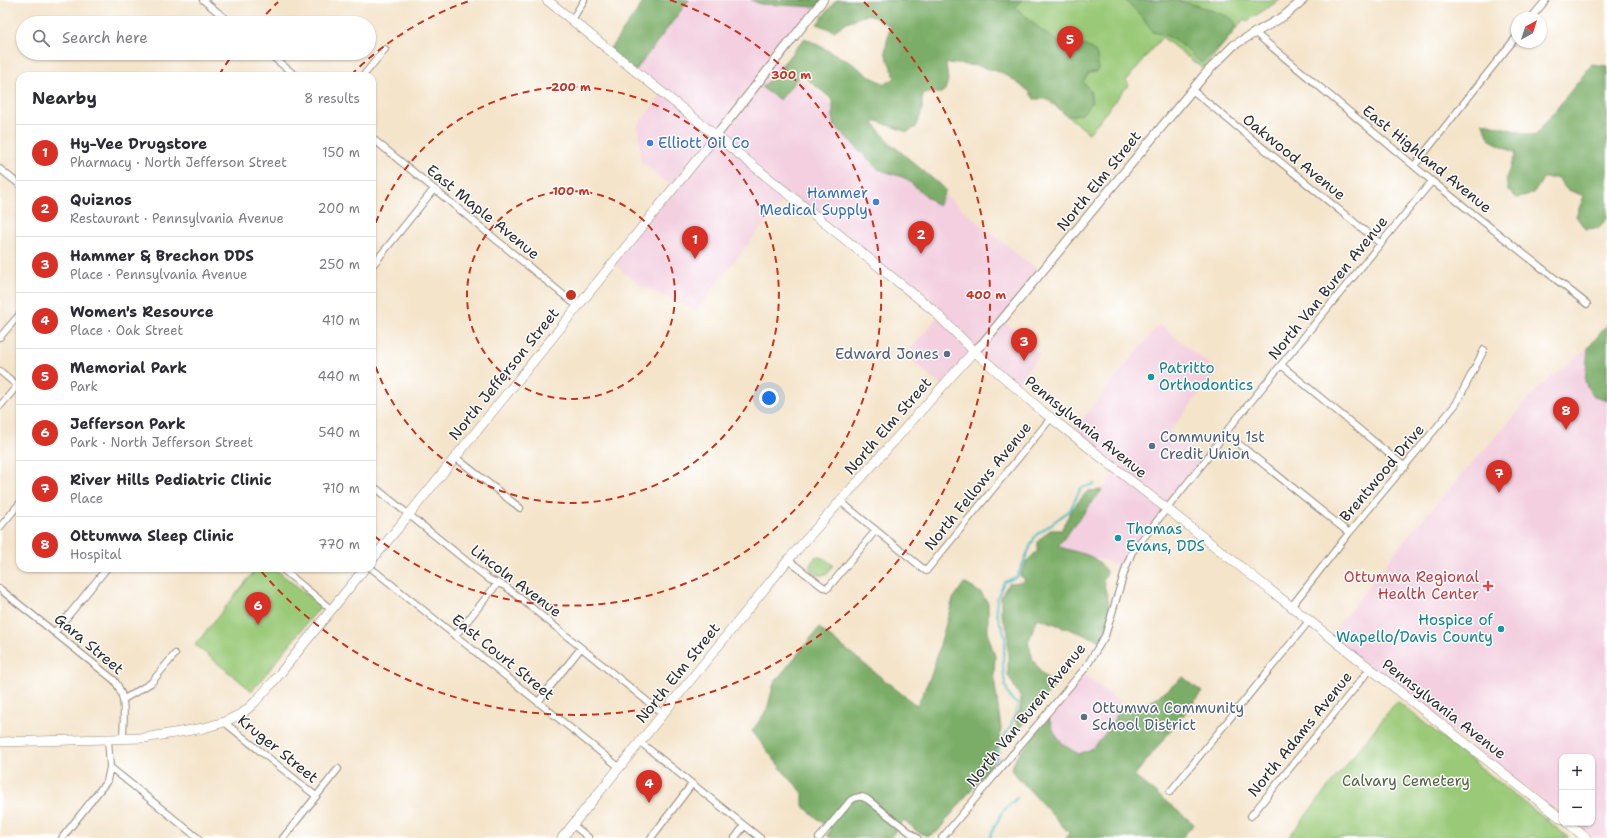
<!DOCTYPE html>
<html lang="en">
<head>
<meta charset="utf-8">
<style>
	:root { --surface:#fff; --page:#f7f7f7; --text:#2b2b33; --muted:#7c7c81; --line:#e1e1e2; --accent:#d93025 }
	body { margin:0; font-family:"Shantell Sans",sans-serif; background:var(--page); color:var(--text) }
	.controls { position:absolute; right:12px; bottom:12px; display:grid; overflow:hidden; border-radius:8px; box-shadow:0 1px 3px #0004 }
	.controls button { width:36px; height:36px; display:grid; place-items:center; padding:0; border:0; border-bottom:1px solid var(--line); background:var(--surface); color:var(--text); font:20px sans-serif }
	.compass { position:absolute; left:1511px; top:12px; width:36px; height:36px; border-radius:50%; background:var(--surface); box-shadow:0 1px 3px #0004; rotate:39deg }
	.you { position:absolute; left:769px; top:398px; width:14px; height:14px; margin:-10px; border:3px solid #fff; border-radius:50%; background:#1a73e8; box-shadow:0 0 0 6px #1a73e833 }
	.badge { display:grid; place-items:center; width:26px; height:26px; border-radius:50%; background:var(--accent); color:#fff; font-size:13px; font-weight:700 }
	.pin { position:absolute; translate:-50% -33px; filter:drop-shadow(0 1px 2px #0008) }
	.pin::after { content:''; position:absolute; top:21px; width:14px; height:12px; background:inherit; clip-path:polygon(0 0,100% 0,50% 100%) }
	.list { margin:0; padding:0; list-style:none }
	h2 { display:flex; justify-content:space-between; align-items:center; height:52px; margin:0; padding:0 16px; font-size:17px }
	h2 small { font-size:13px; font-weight:400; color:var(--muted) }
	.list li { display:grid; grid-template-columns:26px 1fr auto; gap:12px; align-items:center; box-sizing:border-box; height:56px; padding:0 16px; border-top:1px solid var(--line) }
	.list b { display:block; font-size:15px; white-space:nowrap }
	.list p { margin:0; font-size:13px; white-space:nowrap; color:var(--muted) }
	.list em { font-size:13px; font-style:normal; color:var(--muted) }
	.icon { flex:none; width:22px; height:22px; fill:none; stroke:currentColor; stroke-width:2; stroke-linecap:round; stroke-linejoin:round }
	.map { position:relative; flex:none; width:1607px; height:838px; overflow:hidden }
	.search { position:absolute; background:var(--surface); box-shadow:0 1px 3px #0004; left:16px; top:16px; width:360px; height:44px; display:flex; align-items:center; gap:10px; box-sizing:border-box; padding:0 14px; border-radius:22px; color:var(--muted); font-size:15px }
	.panel { position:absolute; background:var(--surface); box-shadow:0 1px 3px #0004; left:16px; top:72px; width:360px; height:500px; border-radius:12px }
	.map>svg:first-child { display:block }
</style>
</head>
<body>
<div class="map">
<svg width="1607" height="838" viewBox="0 0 1607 838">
	<rect width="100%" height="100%" fill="#fff"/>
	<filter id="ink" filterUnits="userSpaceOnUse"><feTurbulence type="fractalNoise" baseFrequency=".025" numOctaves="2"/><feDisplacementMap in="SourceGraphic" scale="8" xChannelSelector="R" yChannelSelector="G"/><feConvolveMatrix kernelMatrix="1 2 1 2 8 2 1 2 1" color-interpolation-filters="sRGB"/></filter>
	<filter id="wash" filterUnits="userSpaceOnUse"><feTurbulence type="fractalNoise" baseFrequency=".012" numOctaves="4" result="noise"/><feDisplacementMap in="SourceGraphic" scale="16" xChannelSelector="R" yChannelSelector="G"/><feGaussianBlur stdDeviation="0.9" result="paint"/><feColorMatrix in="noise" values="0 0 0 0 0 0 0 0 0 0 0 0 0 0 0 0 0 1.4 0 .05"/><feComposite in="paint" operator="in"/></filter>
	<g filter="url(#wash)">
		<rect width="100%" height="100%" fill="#f4e4ca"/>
		<path fill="#f3cfdf" d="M689,0H751L760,4L817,7L776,59L1041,273L1002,320L1026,340L1031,347L1040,354L1014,387L973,351L942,386L906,355L938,316L788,194L696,310L641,286L612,263L673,188L641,162L638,125L663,93L635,71Z
			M1159,324L1218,371L1169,432L1205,461L1132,552L1126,567L1058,547L1117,470L1071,433Z
			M1588,348L1585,382L1592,396L1607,401V838H1591L1572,823H1592V757H1562V815L1329,637L1408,536L1540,386Z
			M1081,672L1123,705L1111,721L1106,734L1091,749L1079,754L1063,745L1054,733L1049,718L1082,678Z"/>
		<path fill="#9ac977" stroke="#627a51" d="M886,0H1280L1247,21L1244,19L1203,69L1162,37L1126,81L1129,84L1089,133L961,31Z
			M816,556L825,559L833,565L826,575H818L810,568V565Z
			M257,568H274L321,606L252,691L195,645Z
			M1397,701L1569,838H1288Z"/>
		<path fill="#7bad68" stroke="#536c4a" d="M645,0H689L635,71L609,50Z
			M751,0H823L817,7L760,4Z
			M836,0H1022L1015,7C1026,16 1051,41 1065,44C1074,46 1084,43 1092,49C1098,54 1098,62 1098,69L1096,72L1089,73L1083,82L1090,90L1092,103L1082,114L1067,116L1060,110L1051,99H1034L1029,91L1003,73L979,66L946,63L948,80L945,90L941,93H924L922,98V111L916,127L907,132L877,121L874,124L890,143L946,190L938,206L905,178L878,169L833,124V100L801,74L780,100L762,88L805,38L853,64L869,76L885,84L895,78L885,52L890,26L868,14L847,22L834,31L817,24Z
			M1125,0H1174L1196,5L1230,17L1236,24C1231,41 1214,52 1201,63C1183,47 1177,36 1152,32L1142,17Z
			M1592,64L1607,66V218L1599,228L1585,229L1576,216L1584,196L1566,189L1558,178H1543C1536,192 1533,196 1517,198L1508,191L1506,178L1516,153L1490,140L1482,122L1535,136Z
			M1607,325V401L1592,396L1585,382L1588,348Z
			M1102,490L1058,546C1079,555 1095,551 1107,573L1103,581L1112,614L1102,641L1038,618L1028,642L1033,660L1042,674L1055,685L1019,730L1015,719L1020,709L1021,699L1008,675V632L1001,613V596L1009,583L1022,582L1025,579L1020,576L1026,562L1038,550V541L1050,530H1062C1067,515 1076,503 1088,491Z
			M964,583L981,593L988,603V635L995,656L994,677L1001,729L996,753L992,764L937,832L928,836L919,833L904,820L890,838H830L827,835L831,830L803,806V793L783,771L752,731L767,710L774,683L819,628L917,706L932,673L953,599Z
			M1183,677L1202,692L1134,776L1194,824L1182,838H1066L1069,833L1011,770L1016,758L1049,718C1056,739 1059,743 1079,754C1083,752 1088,751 1091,749C1104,740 1114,718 1123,705L1137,709L1165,692Z"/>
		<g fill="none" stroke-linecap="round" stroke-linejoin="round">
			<path stroke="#49b7c2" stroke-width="2" d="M995,764L999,752V744L1010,728L1018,704C1005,700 1003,673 1003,660C1003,653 1006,645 1005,638C1005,632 1001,626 999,620C993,607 998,595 1004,582L1017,577L1035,536L1070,510L1081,488L1095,484
				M991,838V834L1003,811L1017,798"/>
		</g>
	</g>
	<g filter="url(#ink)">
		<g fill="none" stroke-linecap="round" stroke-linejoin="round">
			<defs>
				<path id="minor" d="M203,0L231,23
					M1531,18L1546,0
					M572,20L584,0
					M1254,32L1432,181L1587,304
					M268,53L296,76
					M363,76L385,49
					M1192,90L1381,244
					M372,138L577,306
					M1414,166L1517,36
					M0,169L20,185
					M372,266L434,189
					M0,337L20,314
					M1281,365L1405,467
					M0,371L19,387
					M0,406L17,386
					M1225,433L1349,533
					M455,457L520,508
					M372,485L490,580L505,586L663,714
					M840,501L926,571L1051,418
					M0,527L20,503
					M788,560L823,587L828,588L876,530
					M281,568L332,610
					M371,568L619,767
					M0,589L114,680C128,698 123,718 123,739
					M1291,607L1349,533L1456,404L1484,350
					M55,632L107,568
					M455,636L498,583
					M124,699L151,683L175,654
					M538,702L581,648
					M224,722L316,796
					M640,742L760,838
					M110,767L198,838
					M1170,792L1309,621
					M1251,816L1370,669
					M573,825L589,838
					M62,838L107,781L110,767L108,739
					M283,838L338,769
					M651,838L692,784
					M735,838L744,826
					M819,838L851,800C857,796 861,796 867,799L917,838
					M942,838L1086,667L1105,636L1126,567L1132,552L1205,461L1225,433L1432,181"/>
				<path id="tertiary" d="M716,136L823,0
					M974,351L982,344L1207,72L1234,45L1284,16L1303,0"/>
				<path id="secondary" d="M547,0L933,310L974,351L1041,410L1562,819
					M372,560L716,136
					M0,742L144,738L204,728L224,722L243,713L255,702L274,681L365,568
					M1568,823L1586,838
					M562,838L788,560L974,351"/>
			</defs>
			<use href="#minor" stroke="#90887a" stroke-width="8"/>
			<use href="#tertiary" stroke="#90887a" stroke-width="10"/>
			<use href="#secondary" stroke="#90887a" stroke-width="10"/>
			<use href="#minor" stroke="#fff" stroke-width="6"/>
			<use href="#tertiary" stroke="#fff" stroke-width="8"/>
			<use href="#secondary" stroke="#fff" stroke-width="9"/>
		</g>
	</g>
	<g fill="none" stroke="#c8321e" stroke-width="2" stroke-dasharray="7 5">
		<circle cx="571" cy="295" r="104"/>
		<path d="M372 234A208 208 0 1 1 372 356"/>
		<path d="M351 75A311 311 0 0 1 472 0M670 0A311 311 0 1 1 373 535"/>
		<path d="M219 75A415 415 0 0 1 233 54M258 23A415 415 0 0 1 278 2M864 2A415 415 0 1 1 260 570"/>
	</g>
	<g fill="#3f7fe0" stroke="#fff" stroke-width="1.5">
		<circle cx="650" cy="143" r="4"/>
		<circle cx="876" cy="202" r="4"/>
	</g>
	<g fill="#5c6f8a" stroke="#fff" stroke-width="1.5">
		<circle cx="947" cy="354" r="4"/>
		<circle cx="1152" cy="446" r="4"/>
		<circle cx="1084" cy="717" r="4"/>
	</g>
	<g fill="#0f9aa8" stroke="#fff" stroke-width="1.5">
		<circle cx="1151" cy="377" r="4"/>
		<circle cx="1118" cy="538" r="4"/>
		<circle cx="1501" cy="629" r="4"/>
	</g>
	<path fill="#e0444e" stroke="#fff" stroke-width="1.5" d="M1486 580h4v4h4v4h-4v4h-4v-4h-4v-4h4z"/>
	<g text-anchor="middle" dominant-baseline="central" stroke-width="3" stroke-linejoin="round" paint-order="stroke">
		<g font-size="15" fill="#366cbe" stroke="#fff" text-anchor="start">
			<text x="658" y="143">Elliott Oil Co</text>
			<text x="868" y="193" text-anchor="end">Hammer<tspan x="868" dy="17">Medical Supply</tspan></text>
		</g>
		<g font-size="15" fill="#2b2b2b" stroke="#fff">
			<text transform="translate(1294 157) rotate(39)">Oakwood Avenue</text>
			<text transform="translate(1427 159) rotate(39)">East Highland Avenue</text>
			<text transform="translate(1099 181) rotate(-51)">North Elm Street</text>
			<text transform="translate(483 212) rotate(39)">East Maple Avenue</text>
			<text transform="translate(1328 288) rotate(-51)">North Van Buren Avenue</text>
			<text transform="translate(504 374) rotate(-51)">North Jefferson Street</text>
			<text transform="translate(888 426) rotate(-49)">North Elm Street</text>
			<text transform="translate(1086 427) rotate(39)">Pennsylvania Avenue</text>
			<text transform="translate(1382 473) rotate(-50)">Brentwood Drive</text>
			<text transform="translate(978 486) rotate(-51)">North Fellows Avenue</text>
			<text transform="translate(516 581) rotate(37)">Lincoln Avenue</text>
			<text transform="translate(89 644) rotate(40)">Gara Street</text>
			<text transform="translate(503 657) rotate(39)">East Court Street</text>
			<text transform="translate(678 673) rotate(-51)">North Elm Street</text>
			<text transform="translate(1444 709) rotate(38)">Pennsylvania Avenue</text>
			<text transform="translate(1026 715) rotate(-51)">North Van Buren Avenue</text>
			<text transform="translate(1300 734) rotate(-51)">North Adams Avenue</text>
			<text transform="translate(278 749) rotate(39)">Kruger Street</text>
		</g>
		<g font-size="15" fill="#4e5e75" stroke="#fff" text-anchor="start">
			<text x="939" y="354" text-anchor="end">Edward Jones</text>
			<text x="1160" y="437">Community 1st<tspan x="1160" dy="17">Credit Union</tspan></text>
			<text x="1092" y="708">Ottumwa Community<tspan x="1092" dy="17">School District</tspan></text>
		</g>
		<g font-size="15" fill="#0d838f" stroke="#fff" text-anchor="start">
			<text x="1159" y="368">Patritto<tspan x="1159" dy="17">Orthodontics</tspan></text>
			<text x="1126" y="529">Thomas<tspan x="1126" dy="17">Evans, DDS</tspan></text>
			<text x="1493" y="620" text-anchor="end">Hospice of<tspan x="1493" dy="17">Wapello/Davis County</tspan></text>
		</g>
		<g font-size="15" fill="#be3a42" stroke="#fff" text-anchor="end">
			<text x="1479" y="577">Ottumwa Regional<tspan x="1479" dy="17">Health Center</tspan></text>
		</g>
		<g font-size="15" fill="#526246" stroke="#fff">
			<text x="1406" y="781">Calvary Cemetery</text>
		</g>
	</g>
	<circle cx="571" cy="295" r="6" fill="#c8321e" stroke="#fff" stroke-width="2"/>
	<g font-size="12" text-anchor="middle" font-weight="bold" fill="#c8321e" stroke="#fff" stroke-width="3" stroke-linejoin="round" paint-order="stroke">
		<text x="791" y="79">300 m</text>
		<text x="571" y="91">200 m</text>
		<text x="571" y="195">100 m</text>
		<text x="986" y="299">400 m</text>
	</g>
</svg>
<div class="controls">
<button>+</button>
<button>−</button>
</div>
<svg class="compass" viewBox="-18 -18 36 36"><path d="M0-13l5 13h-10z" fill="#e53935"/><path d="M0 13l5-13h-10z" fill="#7c7c81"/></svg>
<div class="you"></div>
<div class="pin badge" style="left:695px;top:259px">1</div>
<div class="pin badge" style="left:921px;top:254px">2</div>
<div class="pin badge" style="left:1024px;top:361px">3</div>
<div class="pin badge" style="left:649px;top:803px">4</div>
<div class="pin badge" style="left:1070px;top:59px">5</div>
<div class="pin badge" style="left:258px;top:625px">6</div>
<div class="pin badge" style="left:1499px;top:493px">7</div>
<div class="pin badge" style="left:1566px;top:430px">8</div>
<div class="search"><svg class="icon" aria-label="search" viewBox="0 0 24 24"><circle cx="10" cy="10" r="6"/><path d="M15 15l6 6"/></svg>Search here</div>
<section class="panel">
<h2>Nearby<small>8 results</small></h2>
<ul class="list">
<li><span class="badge">1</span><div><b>Hy-Vee Drugstore</b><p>Pharmacy · North Jefferson Street</p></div><em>150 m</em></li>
<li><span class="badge">2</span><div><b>Quiznos</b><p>Restaurant · Pennsylvania Avenue</p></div><em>200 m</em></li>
<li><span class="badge">3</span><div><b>Hammer &amp; Brechon DDS</b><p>Place · Pennsylvania Avenue</p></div><em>250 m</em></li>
<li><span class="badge">4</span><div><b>Women's Resource</b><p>Place · Oak Street</p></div><em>410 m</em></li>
<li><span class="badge">5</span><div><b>Memorial Park</b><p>Park</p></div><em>440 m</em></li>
<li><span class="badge">6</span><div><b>Jefferson Park</b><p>Park · North Jefferson Street</p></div><em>540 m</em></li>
<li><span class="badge">7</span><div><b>River Hills Pediatric Clinic</b><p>Place</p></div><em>710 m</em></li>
<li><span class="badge">8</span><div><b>Ottumwa Sleep Clinic</b><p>Hospital</p></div><em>770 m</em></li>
</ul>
</section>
</div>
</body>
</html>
